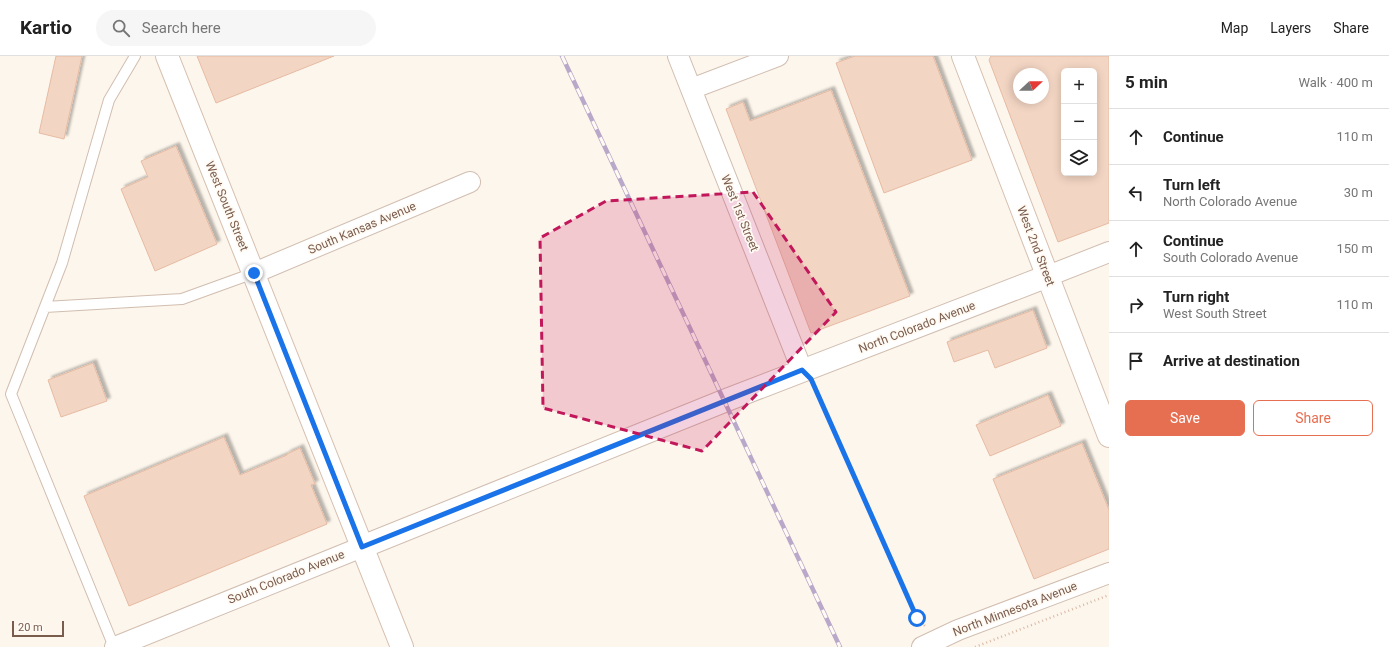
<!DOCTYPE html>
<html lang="en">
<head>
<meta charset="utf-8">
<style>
	:root { --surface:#fff; --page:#f6f6f6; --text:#222; --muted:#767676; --line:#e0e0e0; --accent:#e76f51 }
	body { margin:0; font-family:Roboto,sans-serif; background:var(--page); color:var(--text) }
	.controls { position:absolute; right:12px; top:12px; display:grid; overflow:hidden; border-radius:6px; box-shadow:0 2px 10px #0003 }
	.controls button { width:36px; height:36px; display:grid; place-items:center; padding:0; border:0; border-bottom:1px solid var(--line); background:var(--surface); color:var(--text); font:20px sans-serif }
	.compass { position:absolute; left:1013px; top:12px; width:36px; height:36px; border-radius:50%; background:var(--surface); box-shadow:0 2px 10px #0003; rotate:68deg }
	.scale { position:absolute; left:12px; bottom:10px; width:52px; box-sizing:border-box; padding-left:4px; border:2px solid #7a5c4d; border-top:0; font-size:11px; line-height:14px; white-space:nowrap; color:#7a5c4d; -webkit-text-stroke:3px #fffaf3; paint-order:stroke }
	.stop { position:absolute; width:12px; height:12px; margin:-9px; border:3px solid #1a73e8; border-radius:50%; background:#fff }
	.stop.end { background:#1a73e8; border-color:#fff; box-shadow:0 1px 4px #0008 }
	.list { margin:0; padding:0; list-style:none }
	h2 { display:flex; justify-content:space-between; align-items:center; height:52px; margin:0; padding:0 16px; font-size:17px }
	h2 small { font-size:13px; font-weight:400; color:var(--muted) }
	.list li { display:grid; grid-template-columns:26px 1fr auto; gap:12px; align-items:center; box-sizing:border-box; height:56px; padding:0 16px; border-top:1px solid var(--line) }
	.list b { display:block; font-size:15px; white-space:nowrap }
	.list p { margin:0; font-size:13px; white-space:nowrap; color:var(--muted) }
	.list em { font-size:13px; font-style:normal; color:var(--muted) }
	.actions { display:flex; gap:8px; padding:12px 16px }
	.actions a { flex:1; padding:9px 0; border:1px solid var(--accent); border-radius:6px; text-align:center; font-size:14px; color:var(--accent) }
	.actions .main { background:var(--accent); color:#fff }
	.icon { flex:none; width:22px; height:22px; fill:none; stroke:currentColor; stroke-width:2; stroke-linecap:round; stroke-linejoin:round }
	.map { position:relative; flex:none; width:1109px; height:591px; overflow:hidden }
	header { display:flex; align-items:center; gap:24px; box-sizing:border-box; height:56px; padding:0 20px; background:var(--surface); border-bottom:1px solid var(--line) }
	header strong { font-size:19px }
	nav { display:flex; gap:22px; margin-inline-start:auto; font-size:14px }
	.search { width:280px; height:36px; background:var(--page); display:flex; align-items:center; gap:10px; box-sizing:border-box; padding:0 14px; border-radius:22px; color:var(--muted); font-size:15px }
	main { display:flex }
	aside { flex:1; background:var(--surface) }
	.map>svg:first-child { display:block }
</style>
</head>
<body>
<header>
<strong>Kartio</strong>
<div class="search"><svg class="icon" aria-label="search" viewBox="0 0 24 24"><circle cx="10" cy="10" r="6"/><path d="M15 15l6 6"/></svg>Search here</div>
<nav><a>Map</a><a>Layers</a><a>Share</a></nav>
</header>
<main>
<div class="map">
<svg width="1109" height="591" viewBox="0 0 1109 591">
	<defs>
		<filter id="shadow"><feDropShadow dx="3.5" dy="-3.5" stdDeviation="1" flood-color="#0004"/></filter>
	</defs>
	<rect width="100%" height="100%" fill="#fdf6ec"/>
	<path fill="#f3d5c3" stroke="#e6bba3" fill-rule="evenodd" filter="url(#shadow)" d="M56,0H82L64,83L39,77Z
		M197,0H334L216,47Z
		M855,0H933L972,104L884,137L836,7Z
		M991,0H1109V167L1058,186L989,4ZM1064,15H1094V117H1064ZM1019,18H1043V42H1019Z
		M831,34L910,240L811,277L726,53L743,46L750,65Z
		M176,90L217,188L155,215L121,133L148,121L141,105Z
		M1033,254L1047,292L995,312L988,294L954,306L947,286Z
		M93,307L107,345L61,361L48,324Z
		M1048,339L1061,370L990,400L976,369Z
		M224,381L240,419L287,399V398L300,392L315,428L311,429L327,468L129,550L84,440Z
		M1082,387L1109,454V493L1034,523L993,423Z"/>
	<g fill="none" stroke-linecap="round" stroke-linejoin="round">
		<defs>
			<path id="service" d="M45,251L182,243L254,217
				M114,591L11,338L62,207L109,44L135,0"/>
			<path id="minor" d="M678,0L802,314
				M691,33L778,0
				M254,217L470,126
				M1048,220L1109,196
				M115,591L362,491
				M922,591L958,574L1109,517"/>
			<path id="tertiary" d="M362,491L724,345L1048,220"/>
			<path id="secondary" d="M167,0L402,591
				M963,0L1109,380"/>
		</defs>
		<use href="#service" stroke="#d1beb0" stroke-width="12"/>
		<use href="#minor" stroke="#d1beb0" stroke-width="22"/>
		<use href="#tertiary" stroke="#d1beb0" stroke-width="24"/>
		<use href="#secondary" stroke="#d6c0b0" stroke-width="24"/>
		<path stroke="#d9b8a5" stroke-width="2.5" stroke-dasharray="1 3" stroke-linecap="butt" d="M814,330L917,562L925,570
			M975,591L1109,539"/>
		<use href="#service" stroke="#fff" stroke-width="10"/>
		<use href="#minor" stroke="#fff" stroke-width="20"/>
		<use href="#tertiary" stroke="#fff" stroke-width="22"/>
		<use href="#secondary" stroke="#fff" stroke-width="22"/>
		<defs>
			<path id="rail" d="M562,0L840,591"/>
		</defs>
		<use href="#rail" stroke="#b9a8c9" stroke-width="4.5"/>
		<use href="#rail" stroke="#fffaf3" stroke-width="3" stroke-dasharray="9" stroke-linecap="butt"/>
	</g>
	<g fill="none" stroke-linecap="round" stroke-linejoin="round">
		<path stroke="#1a73e8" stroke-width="5" d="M254,217L362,491L802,314L811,323L917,562"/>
	</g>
	<path fill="#c2185b" fill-opacity="0.2" stroke="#c2185b" stroke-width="3" stroke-dasharray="8 5" stroke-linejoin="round" d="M753,136L836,256L702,395L543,352L540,182L606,145Z"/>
	<g text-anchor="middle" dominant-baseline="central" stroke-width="3.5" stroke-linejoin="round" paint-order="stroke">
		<g font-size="12" fill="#7a5c4d" stroke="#fffaf3">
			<text transform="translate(227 150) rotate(68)">West South Street</text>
			<text transform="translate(740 157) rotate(68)">West 1st Street</text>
			<text transform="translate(362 172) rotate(-23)">South Kansas Avenue</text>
			<text transform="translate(1036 190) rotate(69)">West 2nd Street</text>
			<text transform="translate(917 271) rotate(-21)">North Colorado Avenue</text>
			<text transform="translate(286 521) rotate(-22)">South Colorado Avenue</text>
			<text transform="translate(1015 553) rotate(-21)">North Minnesota Avenue</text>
		</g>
	</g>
</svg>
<div class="controls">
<button>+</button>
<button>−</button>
<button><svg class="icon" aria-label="layers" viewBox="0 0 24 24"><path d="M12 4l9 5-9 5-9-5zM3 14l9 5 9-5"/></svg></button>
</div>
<svg class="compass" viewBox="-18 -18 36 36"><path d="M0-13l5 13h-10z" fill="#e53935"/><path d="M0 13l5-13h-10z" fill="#767676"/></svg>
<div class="scale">20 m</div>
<div class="stop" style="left:917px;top:562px"></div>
<div class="stop end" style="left:254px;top:217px"></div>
</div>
<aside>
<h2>5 min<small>Walk · 400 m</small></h2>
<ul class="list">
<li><svg class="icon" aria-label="ahead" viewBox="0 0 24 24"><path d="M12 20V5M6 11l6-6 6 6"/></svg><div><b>Continue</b></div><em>110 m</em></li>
<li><svg class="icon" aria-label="left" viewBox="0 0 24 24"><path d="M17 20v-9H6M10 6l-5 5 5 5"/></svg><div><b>Turn left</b><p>North Colorado Avenue</p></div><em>30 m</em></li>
<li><svg class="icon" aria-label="ahead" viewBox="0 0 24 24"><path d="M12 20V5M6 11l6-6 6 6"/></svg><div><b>Continue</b><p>South Colorado Avenue</p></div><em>150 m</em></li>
<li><svg class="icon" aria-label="right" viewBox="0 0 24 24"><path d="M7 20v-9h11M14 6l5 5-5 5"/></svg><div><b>Turn right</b><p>West South Street</p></div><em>110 m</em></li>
<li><svg class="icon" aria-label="arrive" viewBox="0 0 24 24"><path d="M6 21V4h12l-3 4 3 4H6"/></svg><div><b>Arrive at destination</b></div></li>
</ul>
<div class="actions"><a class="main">Save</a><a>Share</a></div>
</aside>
</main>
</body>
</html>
